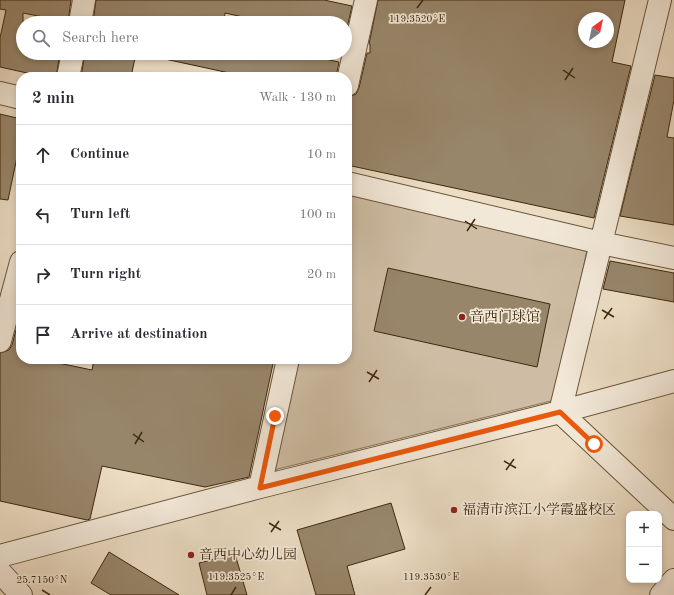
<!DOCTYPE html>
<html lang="en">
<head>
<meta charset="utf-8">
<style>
	:root { --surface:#fff; --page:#f7f7f7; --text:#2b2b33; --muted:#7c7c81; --line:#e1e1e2 }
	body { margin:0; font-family:"Old Standard TT","Noto Serif SC",serif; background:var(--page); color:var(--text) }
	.controls { position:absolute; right:12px; bottom:12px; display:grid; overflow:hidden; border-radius:8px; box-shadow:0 2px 6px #0003 }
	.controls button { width:36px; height:36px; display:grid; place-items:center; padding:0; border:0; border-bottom:1px solid var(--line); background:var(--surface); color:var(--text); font:20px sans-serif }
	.compass { position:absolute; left:578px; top:12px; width:36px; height:36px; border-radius:50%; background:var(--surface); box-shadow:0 2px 6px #0003; rotate:33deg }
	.stop { position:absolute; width:12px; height:12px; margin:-9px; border:3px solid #ea580c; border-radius:50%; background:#fff }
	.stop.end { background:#ea580c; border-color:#fff; box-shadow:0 1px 4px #0008 }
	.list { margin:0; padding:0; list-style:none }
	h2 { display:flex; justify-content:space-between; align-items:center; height:52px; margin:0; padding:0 16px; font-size:17px }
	h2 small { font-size:13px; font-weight:400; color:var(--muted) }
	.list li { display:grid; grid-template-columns:26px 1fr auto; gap:12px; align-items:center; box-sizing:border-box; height:60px; padding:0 16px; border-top:1px solid var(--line) }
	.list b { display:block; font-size:15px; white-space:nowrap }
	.list em { font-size:13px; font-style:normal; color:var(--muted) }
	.icon { flex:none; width:22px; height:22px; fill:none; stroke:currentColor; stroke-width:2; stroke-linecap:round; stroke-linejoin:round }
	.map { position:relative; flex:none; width:674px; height:595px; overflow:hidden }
	.search { position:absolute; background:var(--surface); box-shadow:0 2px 6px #0003; left:16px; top:16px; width:336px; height:44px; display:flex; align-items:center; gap:10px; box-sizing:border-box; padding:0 14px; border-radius:22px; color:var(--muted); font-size:15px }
	.panel { position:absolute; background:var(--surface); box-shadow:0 2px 6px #0003; left:16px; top:72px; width:336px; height:292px; border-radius:16px }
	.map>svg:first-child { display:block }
</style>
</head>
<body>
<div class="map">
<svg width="674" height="595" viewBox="0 0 674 595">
	<rect width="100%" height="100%" fill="#ebdcc3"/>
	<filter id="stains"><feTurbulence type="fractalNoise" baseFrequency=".005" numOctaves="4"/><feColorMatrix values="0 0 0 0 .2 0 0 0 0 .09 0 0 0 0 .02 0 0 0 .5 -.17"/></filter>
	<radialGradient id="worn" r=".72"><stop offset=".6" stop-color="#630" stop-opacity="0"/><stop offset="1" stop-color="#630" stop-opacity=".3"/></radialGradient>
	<path fill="#cebda4" stroke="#867258" d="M347,192L587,250L555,400L274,470L299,359H347Z"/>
	<path fill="#98866b" stroke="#3f280c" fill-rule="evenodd" d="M0,0H71L68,22L23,13V53H60L56,77H45L0,67V38L6,10L0,9Z
		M96,0H324L352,6L345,37V23H270L225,13L224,23H93Z
		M378,0H625L612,62L631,66L594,218L347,165V105L349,97L356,94L359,88L367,53H370V44H369ZM584,18H608V42H584Z
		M85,53H136L131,77H81Z
		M137,53H298L339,62L336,77H248Z
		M655,75L674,78V100L667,137L674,138V225L620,216Z
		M0,114L21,119V138L8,200L0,199Z
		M610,261L674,273V302L603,289Z
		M388,268L550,304L537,367L374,331Z
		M21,311V359H39L92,370L94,359H274L249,477L205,487L102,466L90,519L87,520L0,501V353L9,350L12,345Z
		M391,503L405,549L347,566L355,595H316L297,530Z
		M109,552L179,595H111L91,583Z
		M235,554L247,595H207L199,563Z"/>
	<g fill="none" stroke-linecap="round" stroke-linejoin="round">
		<defs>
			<path id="minor" d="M660,0L560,412L674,519
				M80,23L84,0
				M68,77L73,53
				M347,85L366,0
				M0,93L21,98
				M347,183L601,243L674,258
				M0,341L21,262
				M260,487L288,359
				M0,556L260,487L560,412L674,381
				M0,572L21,595
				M661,595L674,580"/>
		</defs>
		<use href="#minor" stroke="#6a553a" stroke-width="24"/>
		<use href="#minor" stroke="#f2e8d8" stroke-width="22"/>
	</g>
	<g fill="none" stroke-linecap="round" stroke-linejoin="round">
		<path stroke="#ea580c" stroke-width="5" d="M275,416L260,488L560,412L594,444"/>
	</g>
	<path fill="none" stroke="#3f280c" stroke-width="1.5" d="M417,8L423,0M563,70L575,78M565,80L573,68M465,221L477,229M467,231L475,219M602,310L614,317M604,319L612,308M367,372L379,379M369,382L377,370M133,434L144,442M135,444L142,432M504,461L516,468M506,470L514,459M269,523L281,530M271,532L279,521M42,590L50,595M231,595L236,587M425,595L431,587"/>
	<g fill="#8f2418" stroke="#f2e8d8" stroke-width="1.5">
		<circle cx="462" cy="317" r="4"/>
		<circle cx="454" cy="510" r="4"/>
		<circle cx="191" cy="555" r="4"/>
	</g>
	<g text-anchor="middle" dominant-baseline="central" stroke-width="3.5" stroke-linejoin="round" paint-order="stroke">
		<g font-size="14" fill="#3f280c" stroke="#f2e8d8" text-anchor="start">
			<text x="470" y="317">音西门球馆</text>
			<text x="462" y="510">福清市滨江小学霞盛校区</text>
			<text x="199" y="555">音西中心幼儿园</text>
		</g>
	</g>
	<g font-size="10" text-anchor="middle" fill="#3f280c" stroke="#f2e8d8" stroke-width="3.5" stroke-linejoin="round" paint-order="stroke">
		<text x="417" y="22">119.3520°E</text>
		<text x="236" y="580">119.3525°E</text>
		<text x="431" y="580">119.3530°E</text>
		<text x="42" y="583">25.7150°N</text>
	</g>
	<rect width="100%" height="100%" filter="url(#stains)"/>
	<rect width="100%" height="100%" fill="url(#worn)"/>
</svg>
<div class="controls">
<button>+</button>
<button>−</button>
</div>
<svg class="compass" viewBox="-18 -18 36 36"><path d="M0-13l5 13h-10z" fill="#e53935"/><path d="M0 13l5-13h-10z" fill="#7c7c81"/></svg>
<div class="stop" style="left:594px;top:444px"></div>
<div class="stop end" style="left:275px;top:416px"></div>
<div class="search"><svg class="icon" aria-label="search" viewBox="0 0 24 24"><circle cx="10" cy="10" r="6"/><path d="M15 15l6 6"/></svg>Search here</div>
<section class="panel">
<h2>2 min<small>Walk · 130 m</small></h2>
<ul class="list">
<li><svg class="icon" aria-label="ahead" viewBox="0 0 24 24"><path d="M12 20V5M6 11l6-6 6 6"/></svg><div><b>Continue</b></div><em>10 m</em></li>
<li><svg class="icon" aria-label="left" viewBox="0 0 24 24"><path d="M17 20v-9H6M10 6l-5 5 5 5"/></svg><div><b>Turn left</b></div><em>100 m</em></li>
<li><svg class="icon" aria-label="right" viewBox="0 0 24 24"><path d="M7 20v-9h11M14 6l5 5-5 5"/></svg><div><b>Turn right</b></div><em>20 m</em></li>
<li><svg class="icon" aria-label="arrive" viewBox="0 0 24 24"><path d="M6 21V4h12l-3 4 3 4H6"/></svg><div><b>Arrive at destination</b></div></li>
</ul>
</section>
</div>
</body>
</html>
